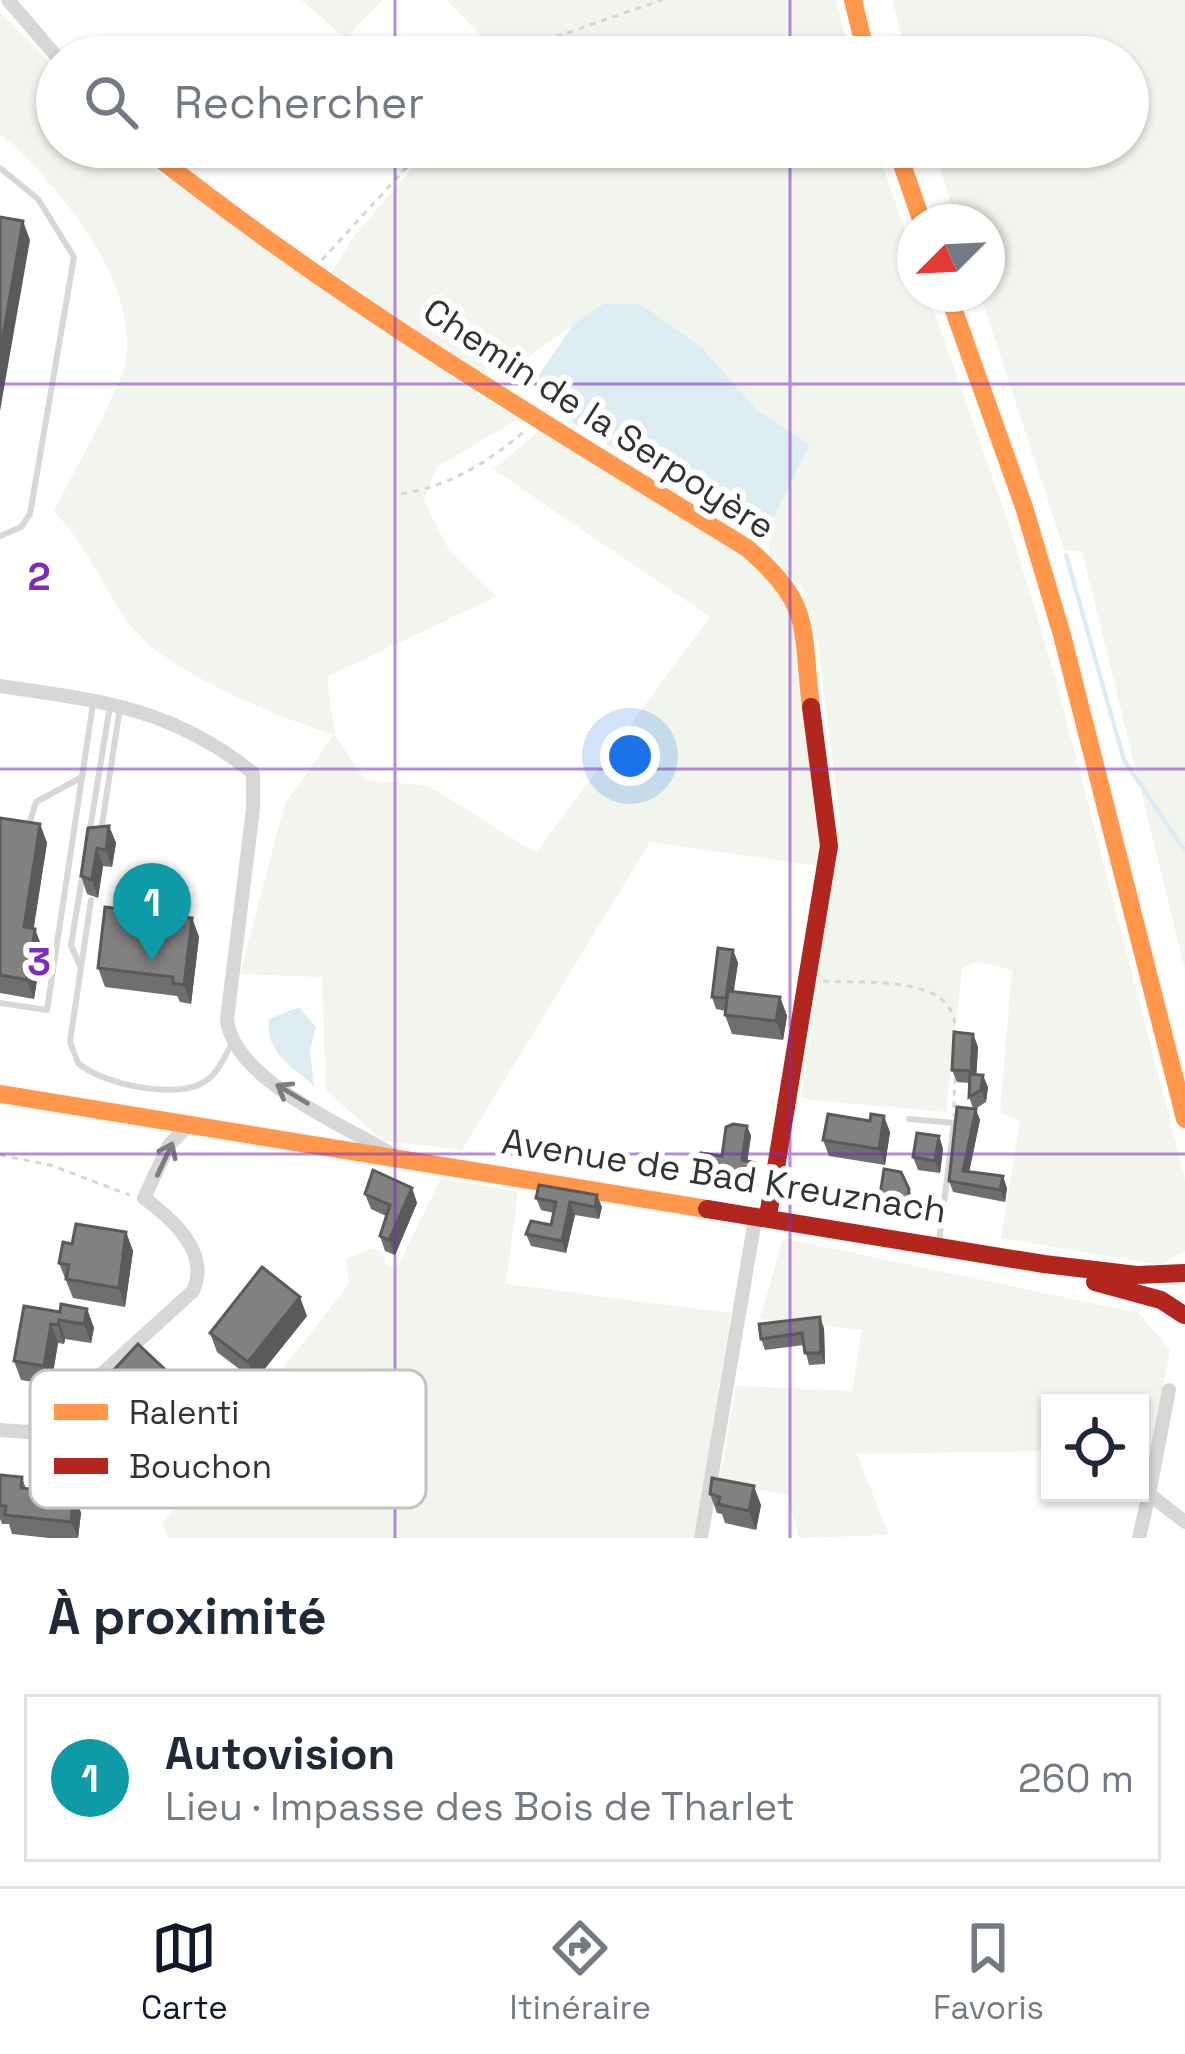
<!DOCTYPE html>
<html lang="fr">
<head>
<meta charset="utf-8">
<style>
	:root { --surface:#fff; --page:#f2f2f3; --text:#1f2937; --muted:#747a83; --line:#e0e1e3; --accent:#111827 }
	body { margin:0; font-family:"Space Grotesk",sans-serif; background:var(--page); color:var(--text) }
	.controls { position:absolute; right:36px; bottom:36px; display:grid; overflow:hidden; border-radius:0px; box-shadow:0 3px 9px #0004 }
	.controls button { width:108px; height:108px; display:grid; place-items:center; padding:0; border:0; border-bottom:3px solid var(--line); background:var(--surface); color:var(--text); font:60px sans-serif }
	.compass { position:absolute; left:897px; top:204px; width:108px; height:108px; border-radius:50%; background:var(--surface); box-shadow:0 3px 9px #0004; rotate:246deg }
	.you { position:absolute; left:630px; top:756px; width:42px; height:42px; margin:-30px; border:9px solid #fff; border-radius:50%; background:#1a73e8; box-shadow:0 0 0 18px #1a73e833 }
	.badge { display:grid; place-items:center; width:78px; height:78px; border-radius:50%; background:var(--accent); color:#fff; font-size:39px; font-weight:700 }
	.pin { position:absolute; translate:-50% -99px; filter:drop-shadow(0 3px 6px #0008) }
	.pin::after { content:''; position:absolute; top:63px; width:42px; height:36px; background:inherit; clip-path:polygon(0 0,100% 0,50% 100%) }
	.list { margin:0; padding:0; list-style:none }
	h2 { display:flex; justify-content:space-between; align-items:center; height:156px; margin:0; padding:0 48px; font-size:51px }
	h2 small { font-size:39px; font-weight:400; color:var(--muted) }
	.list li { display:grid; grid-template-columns:78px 1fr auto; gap:36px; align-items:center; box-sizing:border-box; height:168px; margin:0 24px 24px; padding:0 24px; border:3px solid var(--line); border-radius:0px }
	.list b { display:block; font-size:45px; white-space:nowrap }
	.list p { margin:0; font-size:39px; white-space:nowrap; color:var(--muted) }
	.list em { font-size:39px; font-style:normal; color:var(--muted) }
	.icon { flex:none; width:66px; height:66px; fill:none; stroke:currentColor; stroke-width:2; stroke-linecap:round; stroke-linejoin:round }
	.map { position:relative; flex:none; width:1185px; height:1538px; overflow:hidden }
	.search { position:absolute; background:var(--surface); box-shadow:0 3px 9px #0004; left:36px; right:36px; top:36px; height:132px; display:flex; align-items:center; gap:30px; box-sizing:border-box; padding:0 42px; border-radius:66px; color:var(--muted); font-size:45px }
	.sheet { height:348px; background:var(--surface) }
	nav { display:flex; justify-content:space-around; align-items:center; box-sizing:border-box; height:168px; border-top:3px solid var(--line); background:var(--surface); font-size:33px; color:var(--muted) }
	nav a { display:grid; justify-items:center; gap:6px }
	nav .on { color:var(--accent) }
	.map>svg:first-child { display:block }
</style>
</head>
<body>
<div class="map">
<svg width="1185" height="1538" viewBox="0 0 1185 1538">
	<rect width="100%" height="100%" fill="#fff"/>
	<path fill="#f1f5ed" d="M301,0H383L345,38Z
		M446,0H836L851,57H502Z
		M892,0H1185V970L1082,552L1064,550L980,294H987V222H957L933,147H1128V57H907Z
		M0,12L57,70V147H135L168,180L476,394L519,418L437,467L424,501L447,546L497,596L327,677L335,735L365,780L429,786L536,853L710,617L493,469L542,429L750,556L792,600L824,830L818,866L650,842L462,1150L384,1141L326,1091L322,977L240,974L285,803L334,735C278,717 158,669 125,619C98,577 90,551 54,511C69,481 122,387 126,360C137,278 58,184 0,134Z
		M431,147H876L915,258V294H928L1012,533L1056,680L1185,1178V1251L1161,1265L1001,1238L1020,1120L1000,1113L1012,970L977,962L962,968L946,1112L801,1099L840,819L818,643L804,591L769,552L768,530L809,445L755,409L701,348L603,304L520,363L498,353L481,376L332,272L353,237Z
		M441,1178L518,1192L506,1284L731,1313L695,1538H167L162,1523L349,1284L346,1259L373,1248L384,1253L385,1263L396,1270Z
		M783,1238L1139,1313L1170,1350L1151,1449H1140V1403H1050V1451L857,1454L889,1535L799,1538L788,1495L719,1483L736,1386L852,1391L862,1330L760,1319Z"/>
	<path fill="#ddebf3" d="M603,304H640L702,348L756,409L809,445L768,530L750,531L580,428L543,396L539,375L573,325Z
		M299,1007L316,1027L310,1050L314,1086C291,1065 265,1053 269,1019Z"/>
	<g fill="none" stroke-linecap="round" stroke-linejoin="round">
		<path stroke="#ddebf3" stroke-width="4.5" d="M1066,555L1124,760L1185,851"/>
		<path stroke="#d6d6d6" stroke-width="3" stroke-dasharray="6 6" stroke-linecap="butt" d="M513,57L526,47L662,0
			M322,260L425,147
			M401,494C451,486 488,462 526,430
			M823,981C857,984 944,974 954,1019C959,1043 953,1089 954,1116
			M0,1155L50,1165L130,1195"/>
		<path stroke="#d7d7d7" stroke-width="6" d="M0,168L38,199L74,257L30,514L21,527L0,536
			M28,828L36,802L82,777
			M101,831L120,708
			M89,835L110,706
			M91,900L70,1042L78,1063C101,1084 177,1100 204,1082C218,1074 224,1057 232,1044
			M79,964L71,945L83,872
			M0,1003L47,1010L93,704
			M909,1119L954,1123L939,1242"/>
		<path stroke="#d7d7d7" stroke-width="14" d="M8,0L57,57
			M0,686C100,701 171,707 253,773V809L227,1019C233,1079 340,1123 388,1152
			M0,1430L28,1432L49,1422L193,1291C211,1252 172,1219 144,1198L169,1145L190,1124
			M1149,1494L1169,1390
			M701,1538L756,1214
			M1139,1538L1149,1494L1185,1522"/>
		<path stroke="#ff974d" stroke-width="18" d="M853,0L867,57
			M145,147C334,298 542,422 747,548C813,605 801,624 811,707
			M896,147L922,222
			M948,294L1024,507L1062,635L1185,1119
			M0,1094L707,1209"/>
		<path stroke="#b3261e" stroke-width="18" d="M707,1209L1044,1264L1137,1275L1185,1273
			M768,1216L829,846L811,707
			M1095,1282L1161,1300L1184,1315"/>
	</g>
	<path fill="#6f6f6f" d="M0,818L40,824L47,843L33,929H35L42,948L34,999L0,993Z
		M109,826L116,843L112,867L103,866L98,898L87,894L81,876Z
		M192,918L199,937L191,1004L180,1002L177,996L105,987L98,968Z
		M733,950L738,963L733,992L780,997L787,1016L783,1040L732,1034L725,1015L726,1011L716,1009L712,997Z
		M973,1034L978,1047L976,1074L988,1087L986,1102L975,1109L980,1120L969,1172L1007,1188L1005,1202L953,1192L949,1181L973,1108L969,1097V1083L957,1082L952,1070Z
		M870,1121L890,1132L885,1165L829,1156L823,1140Z
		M747,1126L751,1136L747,1161L756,1163L760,1173L758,1187L703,1174L699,1164L722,1156Z
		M939,1136L943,1149L940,1173L918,1170L913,1157Z
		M412,1188L417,1203L395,1255L385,1251L380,1236L386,1216L371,1209L365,1194Z
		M536,1198L602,1207L599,1219L575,1215L566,1253L531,1246L526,1234L551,1225L554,1213L541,1210Z
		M913,1200L911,1218L883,1213L879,1202Z
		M126,1232L133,1251L125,1307L73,1298L59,1263L72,1244Z
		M87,1309L94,1328L91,1343L65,1339L64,1344L58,1343L51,1385L21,1380L14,1361L60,1312Z
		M307,1316L255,1381L217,1352L210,1333Z
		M824,1328L825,1364L809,1365L804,1345L765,1350L761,1339Z
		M111,1373L214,1428L187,1457L118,1392Z
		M127,1415L134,1434L100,1470L74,1446L67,1427Z
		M0,1475L22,1477L26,1489L74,1494L81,1513L78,1538H49L12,1534L9,1524H2L0,1519Z
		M710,1494L761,1505L756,1530L725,1523L722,1514L717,1513Z"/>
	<path fill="#5a5a5a" d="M23,221L30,240L0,411V353Z
		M40,824L47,843L31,946L24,927Z
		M109,826L116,843L112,867L106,850Z
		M97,848L103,866L98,898L92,880Z
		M192,918L199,937L191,1004L184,985Z
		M35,929L42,948L34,999L27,980Z
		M733,950L738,963L731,1011L726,998Z
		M780,997L787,1016L783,1040L776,1021Z
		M973,1034L978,1047L976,1084L971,1071Z
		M983,1075L988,1087L986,1102L981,1090Z
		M976,1109L980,1120L967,1182L963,1171Z
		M884,1116L890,1132L885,1165L879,1149Z
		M747,1126L751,1136L746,1171L742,1160Z
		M939,1136L943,1149L940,1173L935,1161Z
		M756,1163L760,1173L758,1187L754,1177Z
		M1003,1176L1007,1188L1005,1202L1000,1190Z
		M412,1188L417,1203L395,1255L389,1240Z
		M909,1189L913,1200L911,1218L907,1207Z
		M597,1195L602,1207L599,1219L595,1207Z
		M570,1202L575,1215L566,1253L562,1241Z
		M126,1232L133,1251L125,1307L119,1288Z
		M300,1297L307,1316L255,1381L248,1362Z
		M87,1309L94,1328L91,1343L84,1324Z
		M820,1317L824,1328L825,1364L821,1353Z
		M59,1320L65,1339L64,1344L58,1325Z
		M51,1324L58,1343L51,1385L44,1366Z
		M207,1409L214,1428L187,1457L180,1438Z
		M127,1415L134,1434L100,1470L93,1451Z
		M754,1486L761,1505L756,1530L749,1511Z
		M74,1494L81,1513L78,1538L71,1522Z"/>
	<path fill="#818181" stroke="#5a5a5a" stroke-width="3" d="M0,217L23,221L0,353Z
		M0,818L40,824L24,927L35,929L27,980L0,975Z
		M109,826L106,850L97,848L92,880L81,876L88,828Z
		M105,907L192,918L184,985L173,983V977L98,968Z
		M718,948L733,950L726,998L712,997Z
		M728,991L780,997L776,1021L725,1015Z
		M954,1032L973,1034L971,1071L952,1070Z
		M970,1074L983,1075L981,1090L969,1097Z
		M957,1107L976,1109L963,1171L1003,1176L1000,1190L949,1181Z
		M828,1114L870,1121L871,1114L884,1116L879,1149L823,1140Z
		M733,1124L747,1126L742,1160L756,1163L754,1177L699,1164L701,1153L722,1156L726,1127Z
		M917,1133L939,1136L935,1161L913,1157Z
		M884,1169L901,1172L909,1189L907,1207L879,1202Z
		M373,1170L412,1188L389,1240L380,1236L390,1205L365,1194Z
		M539,1185L597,1195L595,1207L570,1202L562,1241L526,1234L531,1221L551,1225L556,1202L536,1198Z
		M76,1224L126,1232L119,1288L66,1279L69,1265L59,1263L63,1242L72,1244Z
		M262,1267L300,1297L248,1362L210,1333Z
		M61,1304L87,1309L84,1324L59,1320L58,1325L51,1324L44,1366L14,1361L24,1306L60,1312Z
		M820,1317L821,1353H805L802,1333L761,1339L759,1324Z
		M138,1344L207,1409L180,1438L111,1373Z
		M0,1475L22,1477L21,1488L74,1494L71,1522L5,1515L6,1506L0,1505Z
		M712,1478L754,1486L749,1511L718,1504L720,1497L710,1494Z"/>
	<defs><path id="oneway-shaft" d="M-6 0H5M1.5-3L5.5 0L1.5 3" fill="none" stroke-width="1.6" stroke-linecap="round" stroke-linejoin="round" transform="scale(3)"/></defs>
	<g stroke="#7d7d7d">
		<use href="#oneway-shaft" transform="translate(292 1094) rotate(-149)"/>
		<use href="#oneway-shaft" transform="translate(165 1159) rotate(-65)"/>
	</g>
	<path fill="none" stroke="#7b2cbf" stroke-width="3" stroke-opacity="0.55" d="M395,0V57M790,0V57M395,147V1538M790,147V1538M0,384H1185M0,769H1185M0,1154H1185"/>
	<g text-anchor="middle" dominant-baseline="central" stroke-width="12" stroke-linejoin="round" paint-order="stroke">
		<g font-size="36" fill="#333" stroke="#fff">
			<text transform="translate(599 419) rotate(33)">Chemin de la Serpoyère</text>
			<text transform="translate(724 1176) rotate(9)">Avenue de Bad Kreuznach</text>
		</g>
	</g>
	<rect x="30" y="1370" width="396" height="138" rx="18" fill="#fff" stroke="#c2c2c2" stroke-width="3"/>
	<rect x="54" y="1404" width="54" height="16" fill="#ff974d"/>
	<rect x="54" y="1458" width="54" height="16" fill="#b3261e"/>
	<g font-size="33" fill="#333">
		<text x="129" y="1424">Ralenti</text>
		<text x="129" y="1478">Bouchon</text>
	</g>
	<g font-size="39" text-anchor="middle" font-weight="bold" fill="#7b2cbf" stroke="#fff" stroke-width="12" stroke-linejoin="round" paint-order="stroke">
		<text x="39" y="590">2</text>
		<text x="39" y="975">3</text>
	</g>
</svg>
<div class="controls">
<button><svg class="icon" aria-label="locate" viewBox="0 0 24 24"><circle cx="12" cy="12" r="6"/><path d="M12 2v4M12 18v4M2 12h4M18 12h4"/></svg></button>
</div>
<svg class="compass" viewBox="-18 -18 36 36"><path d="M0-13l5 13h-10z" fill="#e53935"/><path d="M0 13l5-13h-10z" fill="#747a83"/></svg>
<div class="you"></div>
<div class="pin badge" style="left:152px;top:962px;background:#0f9aa8">1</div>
<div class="search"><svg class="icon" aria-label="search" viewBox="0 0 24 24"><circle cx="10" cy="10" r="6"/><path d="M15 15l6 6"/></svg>Rechercher</div>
</div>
<section class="sheet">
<h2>À proximité<small></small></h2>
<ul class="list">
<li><span class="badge" style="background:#0f9aa8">1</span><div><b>Autovision</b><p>Lieu · Impasse des Bois de Tharlet</p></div><em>260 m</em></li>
</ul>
</section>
<nav>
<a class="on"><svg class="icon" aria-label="map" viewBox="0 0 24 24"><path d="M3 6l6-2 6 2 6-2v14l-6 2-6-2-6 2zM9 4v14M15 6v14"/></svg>Carte</a>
<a><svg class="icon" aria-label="directions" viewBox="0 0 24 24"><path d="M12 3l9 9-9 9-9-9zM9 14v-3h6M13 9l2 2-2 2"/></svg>Itinéraire</a>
<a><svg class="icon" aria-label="saved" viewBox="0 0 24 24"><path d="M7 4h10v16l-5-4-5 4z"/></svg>Favoris</a>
</nav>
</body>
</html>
